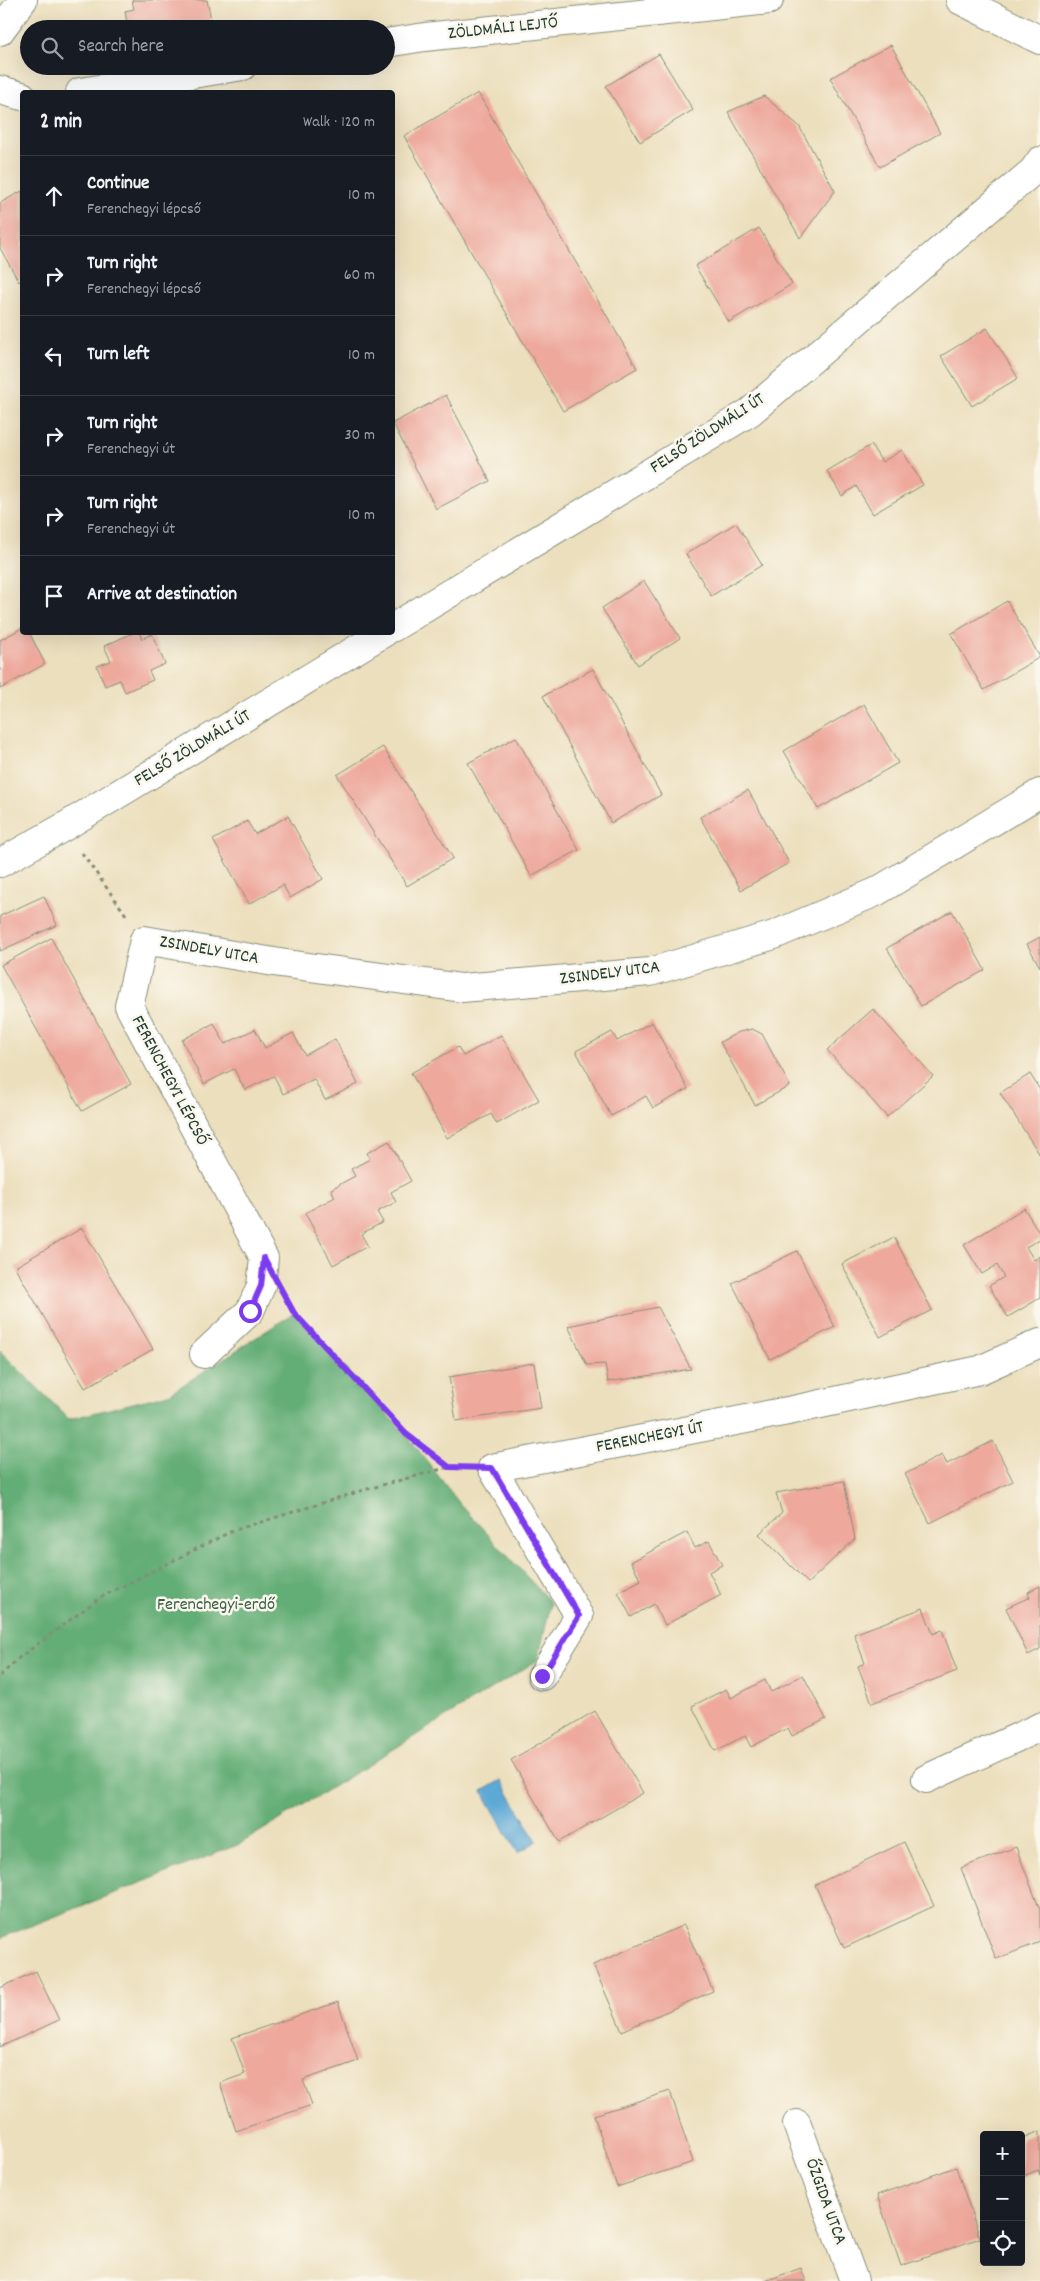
<!DOCTYPE html>
<html lang="en">
<head>
<meta charset="utf-8">
<style>
	:root { --surface:#171b24; --page:#242831; --text:#f1f3f6; --muted:#9ea1a6; --line:#363941 }
	body { margin:0; font-family:Dekko,sans-serif; background:var(--page); color:var(--text) }
	.controls { position:absolute; right:15px; bottom:15px; display:grid; overflow:hidden; border-radius:5px; box-shadow:0 5px 20px #0002 }
	.controls button { width:45px; height:45px; display:grid; place-items:center; padding:0; border:0; border-bottom:1px solid var(--line); background:var(--surface); color:var(--text); font:25px sans-serif }
	.stop { position:absolute; width:15px; height:15px; margin:-11px; border:4px solid #7c3aed; border-radius:50%; background:#fff }
	.stop.end { background:#7c3aed; border-color:#fff; box-shadow:0 1px 5px #0008 }
	.list { margin:0; padding:0; list-style:none }
	h2 { display:flex; justify-content:space-between; align-items:center; height:65px; margin:0; padding:0 20px; font-size:21px }
	h2 small { font-size:16px; font-weight:400; color:var(--muted) }
	.list li { display:grid; grid-template-columns:32px 1fr auto; gap:15px; align-items:center; box-sizing:border-box; height:80px; padding:0 20px; border-top:1px solid var(--line) }
	.list b { display:block; font-size:19px; white-space:nowrap }
	.list p { margin:0; font-size:16px; white-space:nowrap; color:var(--muted) }
	.list em { font-size:16px; font-style:normal; color:var(--muted) }
	.icon { flex:none; width:28px; height:28px; fill:none; stroke:currentColor; stroke-width:2; stroke-linecap:round; stroke-linejoin:round }
	.map { position:relative; flex:none; width:1040px; height:2281px; overflow:hidden }
	.search { position:absolute; background:var(--surface); box-shadow:0 5px 20px #0002; left:20px; top:20px; width:375px; height:55px; display:flex; align-items:center; gap:12px; box-sizing:border-box; padding:0 18px; border-radius:28px; color:var(--muted); font-size:19px }
	.panel { position:absolute; background:var(--surface); box-shadow:0 5px 20px #0002; left:20px; top:90px; width:375px; height:545px; border-radius:5px }
	.map>svg:first-child { display:block }
</style>
</head>
<body>
<div class="map">
<svg width="1040" height="2281" viewBox="0 0 1040 2281">
	<rect width="100%" height="100%" fill="#fbf7ec"/>
	<filter id="ink" filterUnits="userSpaceOnUse"><feTurbulence type="fractalNoise" baseFrequency=".02" numOctaves="2"/><feDisplacementMap in="SourceGraphic" scale="10" xChannelSelector="R" yChannelSelector="G"/><feConvolveMatrix kernelMatrix="1 2 1 2 8 2 1 2 1" color-interpolation-filters="sRGB"/></filter>
	<filter id="wash" filterUnits="userSpaceOnUse"><feTurbulence type="fractalNoise" baseFrequency=".0096" numOctaves="4" result="noise"/><feDisplacementMap in="SourceGraphic" scale="20" xChannelSelector="R" yChannelSelector="G"/><feGaussianBlur stdDeviation="1.12" result="paint"/><feColorMatrix in="noise" values="0 0 0 0 0 0 0 0 0 0 0 0 0 0 0 0 0 1.4 0 .05"/><feComposite in="paint" operator="in"/></filter>
	<g filter="url(#wash)">
		<rect width="100%" height="100%" fill="#ecdfbd"/>
		<path fill="#64ad76" stroke="#427555" d="M294,1313L406,1434L460,1504L551,1603L538,1660L240,1844L0,1938V1351L69,1419L169,1394Z"/>
		<path fill="#5da9d6" stroke="#3e7385" d="M501,1780L537,1841L518,1853L482,1791Z"/>
		<g id="blocks">
			<path fill="#eea89c" d="M132,0H207L212,24L191,29H128L125,11L134,9Z
				M891,45L940,133L880,167L830,78Z
				M659,54L693,110L640,142L606,86Z
				M478,93L637,368L563,411L404,136Z
				M764,96L799,126L835,191L800,238L728,112Z
				M22,191V280L19,282L0,248V203Z
				M759,228L792,284L729,322L695,266Z
				M987,328L1018,378L972,406L941,356Z
				M446,395L490,481L436,509L393,423Z
				M871,445L882,462L902,450L923,485L873,514L856,486L842,496L827,471Z
				M736,523L762,565L711,596L686,554Z
				M644,581L680,638L638,665L602,608Z
				M1007,601L1040,657L984,690L951,634Z
				M22,628V632H29L45,664L0,689V640Z
				M135,632H139L142,639L152,634L165,664L149,671L153,680L125,692L120,680L105,686L97,666L111,661L104,646Z
				M593,669L661,795L611,823L543,696Z
				M864,704L898,763L818,809L784,751Z
				M516,737L579,850L531,876L468,763Z
				M383,747L453,858L407,886L337,775Z
				M748,790L789,863L741,890L700,817Z
				M288,816L323,879L290,898L283,885L249,904L213,840L247,821L255,834Z
				M44,896L57,925L0,951V916Z
				M952,911L985,970L921,1006L887,948Z
				M1040,937V967L1027,944Z
				M51,938L131,1084L82,1111L1,965Z
				M873,1009L933,1076L887,1117L827,1050Z
				M652,1022L688,1089L653,1108L646,1096L611,1116L576,1051L612,1032L617,1041Z
				M214,1023L225,1044L255,1029L265,1048L293,1033L305,1055L335,1039L358,1084L325,1100L314,1079L283,1094L274,1076L245,1090L234,1069L204,1084L182,1040Z
				M752,1029L762,1034L790,1086L755,1105L720,1042L739,1032Z
				M501,1035L539,1100L497,1124L491,1114L447,1138L411,1073L458,1047L463,1056Z
				M1030,1074L1040,1090V1155L1000,1093Z
				M389,1141L411,1181L391,1192L396,1202L377,1212L383,1222L361,1234L368,1246L333,1265L305,1213L335,1197L331,1189L355,1176L351,1169L370,1159L367,1153Z
				M1024,1208L1040,1234V1239L1026,1247L1034,1260L1040,1256V1298L1008,1317L989,1286L1004,1277L997,1265L982,1274L964,1245Z
				M82,1228L153,1349L85,1388L15,1267Z
				M894,1237L932,1310L880,1337L842,1264Z
				M797,1251L835,1327L770,1359L732,1283Z
				M658,1307L691,1369L608,1382L605,1364L587,1365L568,1326Z
				M534,1363L541,1408L456,1421L449,1377Z
				M993,1441L1013,1481L930,1523L905,1474L942,1455L947,1464Z
				M844,1481L855,1539L808,1583L759,1534L782,1513L776,1493Z
				M687,1532L695,1548L709,1541L722,1565L709,1572L721,1595L665,1625L654,1604L631,1617L618,1592L641,1580L631,1562Z
				M1040,1586V1649L1028,1655L1006,1608L1030,1597L1028,1592Z
				M923,1608L933,1634L942,1630L957,1671L872,1703L858,1666L865,1663L854,1634Z
				M803,1675L826,1719L792,1736L788,1728L751,1747L745,1736L715,1751L692,1706L726,1689L731,1698L765,1680L771,1692Z
				M595,1711L643,1793L559,1842L511,1760Z
				M904,1842L934,1906L844,1948L815,1885Z
				M1016,1847L1040,1910V1942L996,1959L961,1868Z
				M684,1925L713,1991L622,2031L593,1965Z
				M36,1971L59,2020L0,2047V1988Z
				M338,2002L358,2061L303,2080L312,2105L236,2131L220,2083L245,2074L232,2038Z
				M670,2091L693,2162L617,2187L594,2115Z
				M1040,2131V2175L1038,2170L1021,2177V2139Z
				M956,2167L980,2238L901,2266L877,2195Z
				M801,2268L806,2281H765Z"/>
		</g>
	</g>
	<g filter="url(#ink)">
		<use href="#blocks" fill-opacity="0" stroke="#868e78" stroke-width="1"/>
		<g fill="none" stroke-linecap="round" stroke-linejoin="round">
			<defs>
				<path id="minor" d="M960,0L1040,40
					M0,31L23,0
					M386,43L425,37L769,0
					M0,90L22,96
					M80,92L243,66
					M392,628L750,412L1033,171L1040,161
					M0,863L64,827L385,632
					M204,1354L250,1311L261,1286L264,1258L129,1006L144,940L280,963L462,988L650,972L774,935L876,892L1040,793
					M542,1676L579,1616L492,1468L793,1410L980,1370L1040,1343
					M926,1779L1040,1727
					M797,2124L854,2281"/>
			</defs>
			<use href="#minor" stroke="#868e78" stroke-width="30"/>
			<path stroke="#868e78" stroke-width="3" stroke-dasharray="4 4" stroke-linecap="butt" d="M82,853L126,915
				M288,1302L294,1313L406,1434L449,1467
				M0,1676L20,1657L101,1597L232,1531L364,1490L449,1467H462"/>
			<use href="#minor" stroke="#fff" stroke-width="28"/>
		</g>
	</g>
	<g fill="none" stroke-linecap="round" stroke-linejoin="round" filter="url(#ink)">
		<path stroke="#7c3aed" stroke-width="6" d="M250,1311L261,1286L264,1258L294,1313L406,1434L449,1467L492,1468L579,1616L542,1676"/>
	</g>
	<g text-anchor="middle" dominant-baseline="central" stroke-width="5" stroke-linejoin="round" paint-order="stroke">
		<g font-size="18" fill="#1f3d34" stroke="#fbf7ec">
			<text transform="translate(503 29) rotate(-6)">ZÖLDMÁLI LEJTŐ</text>
			<text transform="translate(708 434) rotate(-33)">FELSŐ ZÖLDMÁLI ÚT</text>
			<text transform="translate(193 749) rotate(-31)">FELSŐ ZÖLDMÁLI ÚT</text>
			<text transform="translate(209 951) rotate(10)">ZSINDELY UTCA</text>
			<text transform="translate(610 974) rotate(-7)">ZSINDELY UTCA</text>
			<text transform="translate(169 1081) rotate(62)">FERENCHEGYI LÉPCSŐ</text>
			<text transform="translate(650 1438) rotate(-11)">FERENCHEGYI ÚT</text>
			<text transform="translate(825 2202) rotate(70)">ŐZGIDA UTCA</text>
		</g>
		<g font-size="18" fill="#36604a" stroke="#fbf7ec">
			<text x="216" y="1605">Ferenchegyi-erdő</text>
		</g>
	</g>
</svg>
<div class="controls">
<button>+</button>
<button>−</button>
<button><svg class="icon" aria-label="locate" viewBox="0 0 24 24"><circle cx="12" cy="12" r="6"/><path d="M12 2v4M12 18v4M2 12h4M18 12h4"/></svg></button>
</div>
<div class="stop" style="left:250px;top:1311px"></div>
<div class="stop end" style="left:542px;top:1676px"></div>
<div class="search"><svg class="icon" aria-label="search" viewBox="0 0 24 24"><circle cx="10" cy="10" r="6"/><path d="M15 15l6 6"/></svg>Search here</div>
<section class="panel">
<h2>2 min<small>Walk · 120 m</small></h2>
<ul class="list">
<li><svg class="icon" aria-label="ahead" viewBox="0 0 24 24"><path d="M12 20V5M6 11l6-6 6 6"/></svg><div><b>Continue</b><p>Ferenchegyi lépcső</p></div><em>10 m</em></li>
<li><svg class="icon" aria-label="right" viewBox="0 0 24 24"><path d="M7 20v-9h11M14 6l5 5-5 5"/></svg><div><b>Turn right</b><p>Ferenchegyi lépcső</p></div><em>60 m</em></li>
<li><svg class="icon" aria-label="left" viewBox="0 0 24 24"><path d="M17 20v-9H6M10 6l-5 5 5 5"/></svg><div><b>Turn left</b></div><em>10 m</em></li>
<li><svg class="icon" aria-label="right" viewBox="0 0 24 24"><path d="M7 20v-9h11M14 6l5 5-5 5"/></svg><div><b>Turn right</b><p>Ferenchegyi út</p></div><em>30 m</em></li>
<li><svg class="icon" aria-label="right" viewBox="0 0 24 24"><path d="M7 20v-9h11M14 6l5 5-5 5"/></svg><div><b>Turn right</b><p>Ferenchegyi út</p></div><em>10 m</em></li>
<li><svg class="icon" aria-label="arrive" viewBox="0 0 24 24"><path d="M6 21V4h12l-3 4 3 4H6"/></svg><div><b>Arrive at destination</b></div></li>
</ul>
</section>
</div>
</body>
</html>
